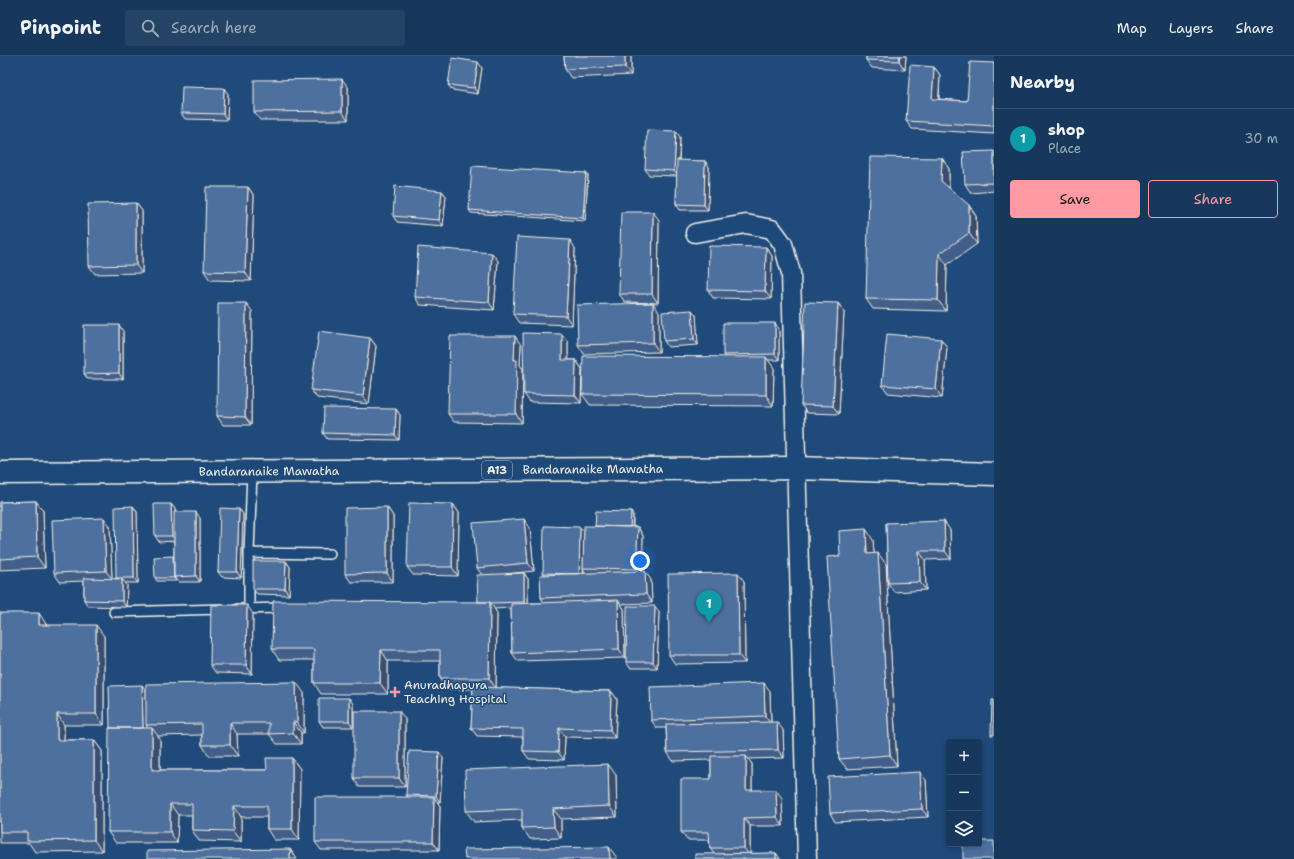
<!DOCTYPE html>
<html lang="en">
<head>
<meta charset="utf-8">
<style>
	:root { --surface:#17385c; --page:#244365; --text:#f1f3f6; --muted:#9eacbb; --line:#365272; --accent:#ff9aa2 }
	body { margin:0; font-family:"Shantell Sans",sans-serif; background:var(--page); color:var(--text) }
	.controls { position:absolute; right:12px; bottom:12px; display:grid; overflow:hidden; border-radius:4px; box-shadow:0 2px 6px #0003 }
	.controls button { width:36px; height:36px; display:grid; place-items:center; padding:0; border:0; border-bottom:1px solid var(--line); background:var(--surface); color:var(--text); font:20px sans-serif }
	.you { position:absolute; left:640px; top:505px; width:14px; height:14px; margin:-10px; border:3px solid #fff; border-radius:50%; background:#1a73e8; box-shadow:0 0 0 6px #1a73e833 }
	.badge { display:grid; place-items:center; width:26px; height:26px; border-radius:50%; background:var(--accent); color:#fff; font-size:13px; font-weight:700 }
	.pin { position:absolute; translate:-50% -33px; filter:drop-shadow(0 1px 2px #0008) }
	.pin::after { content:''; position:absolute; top:21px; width:14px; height:12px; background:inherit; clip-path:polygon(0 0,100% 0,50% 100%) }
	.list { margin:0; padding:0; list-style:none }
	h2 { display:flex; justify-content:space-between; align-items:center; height:52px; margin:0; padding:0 16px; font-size:17px }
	h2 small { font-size:13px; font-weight:400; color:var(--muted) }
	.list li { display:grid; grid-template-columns:26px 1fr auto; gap:12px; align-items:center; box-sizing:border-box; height:60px; padding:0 16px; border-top:1px solid var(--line) }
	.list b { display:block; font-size:15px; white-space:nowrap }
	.list p { margin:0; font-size:13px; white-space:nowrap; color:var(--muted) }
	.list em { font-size:13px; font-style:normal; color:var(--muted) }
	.actions { display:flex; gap:8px; padding:12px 16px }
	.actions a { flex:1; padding:9px 0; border:1px solid var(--accent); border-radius:4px; text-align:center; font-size:14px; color:var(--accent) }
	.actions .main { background:var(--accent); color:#111 }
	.icon { flex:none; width:22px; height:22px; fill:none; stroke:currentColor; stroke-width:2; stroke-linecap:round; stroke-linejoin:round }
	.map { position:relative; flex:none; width:994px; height:803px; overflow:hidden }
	header { display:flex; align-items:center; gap:24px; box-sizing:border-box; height:56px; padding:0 20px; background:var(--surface); border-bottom:1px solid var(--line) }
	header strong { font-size:19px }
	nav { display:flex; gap:22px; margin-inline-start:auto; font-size:14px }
	.search { width:280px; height:36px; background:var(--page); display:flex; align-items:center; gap:10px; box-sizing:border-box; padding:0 14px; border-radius:4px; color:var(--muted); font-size:15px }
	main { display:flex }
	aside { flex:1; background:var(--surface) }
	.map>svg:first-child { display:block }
</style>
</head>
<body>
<header>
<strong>Pinpoint</strong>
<div class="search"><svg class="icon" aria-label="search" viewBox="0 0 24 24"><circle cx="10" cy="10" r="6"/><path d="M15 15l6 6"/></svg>Search here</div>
<nav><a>Map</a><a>Layers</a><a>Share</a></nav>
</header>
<main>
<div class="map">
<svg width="994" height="803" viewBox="0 0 994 803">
	<rect width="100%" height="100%" fill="#1f4a7a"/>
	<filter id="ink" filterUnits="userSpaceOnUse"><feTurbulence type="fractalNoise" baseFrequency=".025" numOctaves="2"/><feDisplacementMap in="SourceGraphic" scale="8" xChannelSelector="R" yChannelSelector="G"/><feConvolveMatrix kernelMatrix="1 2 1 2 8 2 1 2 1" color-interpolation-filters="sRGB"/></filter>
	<g filter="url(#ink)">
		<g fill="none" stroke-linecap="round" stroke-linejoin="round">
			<defs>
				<path id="service" d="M249,497L330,498
					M237,553L284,552
					M249,553V497L252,416
					M114,556L222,553"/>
				<path id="minor" d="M695,177L746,168L772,173L783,188L791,217L807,803"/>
				<g id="trunk">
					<path id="s1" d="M0,417L795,412L994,418"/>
				</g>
			</defs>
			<use href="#service" stroke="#f4f1e8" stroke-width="12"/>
			<use href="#minor" stroke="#f4f1e8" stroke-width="21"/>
			<use href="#trunk" stroke="#f4f1e8" stroke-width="25"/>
			<use href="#service" stroke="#1f4a7a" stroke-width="9"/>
			<use href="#minor" stroke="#1f4a7a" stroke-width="18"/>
			<use href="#trunk" stroke="#1f4a7a" stroke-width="22"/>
		</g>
		<path fill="#435f89" stroke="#f4f1e8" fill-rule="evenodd" d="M564,0H631V19L571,22L565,13Z
			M866,0H906L905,14L872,12L866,4Z
			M994,7V78L912,73L906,65L934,11L940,19L939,43L967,45Z
			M482,12L478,38L452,34L448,29Z
			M348,31V64H260L254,56Z
			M228,38L227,64L185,63L181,57Z
			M680,81L679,105H705L709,111L708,154H680L676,148L677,120L649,119L645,113Z
			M994,95V135L971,137L965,128Z
			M942,102L949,113V132L976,160L977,188L947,209L946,255L873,253L866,243Z
			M586,117L588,120L585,165L471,157L469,154Z
			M248,131L254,140L251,225L210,224L204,215Z
			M442,135L446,140L443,170L397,166L393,160Z
			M136,147L142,155V217L95,218L89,210Z
			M659,164L658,247L625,246L619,238Z
			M766,191L772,200L771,243L713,242L708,234Z
			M575,192L572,269L519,267L513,258Z
			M498,205L494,254L420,249L415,241Z
			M838,247L844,256L839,358L807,357L801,349Z
			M252,255L251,369H223L217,360Z
			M659,256V296L584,298L578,289Z
			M696,259L698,289L668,291L664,285Z
			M779,273V304H768L774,312L773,350L590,349L582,338L725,301L723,299Z
			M123,275V323H88L84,318Z
			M562,278L568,286V304H576L582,313L581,347L530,346L524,338Z
			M370,282L376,290L369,348L317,342L311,334Z
			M941,283L947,291L942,342L888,337L882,329Z
			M521,289L520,309L523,313L522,367L454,366L448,358Z
			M396,353L400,359L399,384L327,383L323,377Z
			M36,445L43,455L45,512L0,514V446Z
			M171,448L175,453V456L200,462V526H178L176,522V525H157L155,522L173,500L174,502V485L159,486L155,480Z
			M453,448L459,457L458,520L413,519L407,511Z
			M133,450L137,456L138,527H125L127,529L126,551L88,550L84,544V525L60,526L54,517L110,470L112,523H117L116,522Z
			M387,451L393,460V526H351L345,518Z
			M239,453L243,458L241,522L222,521L218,516Z
			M631,456L633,459V471H638L643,480L642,515L651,524L652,547L621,548L624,553L625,602L518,605L512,597L511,552L494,553L497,557L496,632L611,635L617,643L615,682L565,681L564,704L529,703L523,695V681L477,680L471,672L473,633H447L440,622V605H388V638H321L314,627V604H279L272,593L478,546L482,519L477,512L530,472L534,515L505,518L524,517L528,523V547H544L541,542L545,519L543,517L580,471L584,476ZM583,513L586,517H583Z
			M886,467L950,474L951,503L925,504L926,534L894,536L888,527Z
			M873,484L874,498L886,508L897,710L847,713L839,703L840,500Z
			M286,505L290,511L289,539L257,538L253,533Z
			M744,525L745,607L675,608L669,599Z
			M659,556L657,612H630L626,606Z
			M0,557L46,568V569L104,580V669H64V684H94L102,695V795L35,796L29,787H0Z
			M253,558L252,618L216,617L210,609Z
			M146,634V655L304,637V677H301V688H277L269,678H237L238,700H209L202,689V679L157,680L160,683V714H267L292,702L300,713L299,784H274L267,773V761H241V786L199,785L192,774V759H178L177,787H116L108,776Z
			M770,635L771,666L783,674L784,702L748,703L752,708V734L782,742L783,770H750V798L776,797L780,803H695L714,798L710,792L709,784H687L681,776L711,723V704L673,705L667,696L666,672H657L651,664Z
			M349,642L353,648V671H323L319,665Z
			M405,663V731H359L354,722Z
			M443,702L440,746H437L440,750L439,794H321L315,786L408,741L406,739Z
			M616,719L617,761L561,763V782L530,783L522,772V764L474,766L466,755Z
			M926,724L928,761L835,766L830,757Z"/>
		<path fill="#374e6f" stroke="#f4f1e8" d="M625,0H631V19L625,11Z
			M900,0H906L905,14L899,5Z
			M478,6L482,12L478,38L474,32Z
			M934,11L940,19L938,52L932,43Z
			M342,23L348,31V64L342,55Z
			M224,32L228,38L227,64L223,58Z
			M676,75L680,81L678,120L674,115Z
			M942,102L949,113V136L941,125Z
			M705,105L709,111L708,154L704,149Z
			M586,117L588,120L585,165L583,162Z
			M248,131L254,140L251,225L245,216Z
			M442,135L446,140L443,170L439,164Z
			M136,147L142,155V217L136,209Z
			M969,149L976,160L977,188L969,177Z
			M653,156L659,164L658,247L652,238Z
			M570,184L575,192L572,269L566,260Z
			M766,191L772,200L771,243L765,235Z
			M492,197L498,205L494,254L489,246Z
			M939,198L947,209L946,255L938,244Z
			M246,247L252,255L251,369L245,361Z
			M653,247L659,256V296L653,287Z
			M838,247L844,256L839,358L833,350Z
			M692,254L696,259L698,289L694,283Z
			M775,267L779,273V304L775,298Z
			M119,269L123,275V323L119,317Z
			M562,278L568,286V313L562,304Z
			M515,280L521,289L520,309L523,313L522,367L516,358L514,304Z
			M370,282L376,290L369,348L363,340Z
			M941,283L947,291L942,342L936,333Z
			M766,301L774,312L773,350L766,339Z
			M576,304L582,313L581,347L575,339Z
			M396,353L400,359L399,384L395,379Z
			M36,445L43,455L45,512L37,501Z
			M171,448L175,453L176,485L172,480Z
			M453,448L459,457L458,520L452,511Z
			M133,450L137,456L138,527L134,522Z
			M387,451L393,460V526L387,517Z
			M239,453L243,458L241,522L237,516Z
			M196,456L200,462V526L196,520Z
			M631,456L633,459L632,474L630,471Z
			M104,462L110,470L112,523L106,515Z
			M524,463L530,472L534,515L528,507Z
			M944,465L950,474L951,503L945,495Z
			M580,471L584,476L583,523L579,518Z
			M638,471L643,480L642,522L636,513Z
			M866,473L873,484L875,509L867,498Z
			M919,495L925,504L926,534L920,526Z
			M878,497L886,508L897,710L890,699Z
			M173,500L175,503L174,521L176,522V525L174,522Z
			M286,505L290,511L289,539L285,533Z
			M645,515L651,524L652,547L646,538Z
			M524,517L528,523V552L524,546Z
			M738,517L744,525L745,607L739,599Z
			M122,523L127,529L126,551L122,545Z
			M618,544L624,553L625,602L619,593Z
			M490,546L497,557L496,633L489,622Z
			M247,549L253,558L252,618L246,609Z
			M655,550L659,556L657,612L653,606Z
			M39,557L46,568V580L39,569Z
			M96,569L104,580V669L96,658Z
			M381,594L388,605V638L380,627Z
			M296,626L304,637V677L297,666Z
			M764,627L770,635L771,668L765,660Z
			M142,629L146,634L147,678L143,672Z
			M611,635L617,643L615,682L610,674Z
			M349,642L353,648V671L349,665Z
			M399,655L405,663V731L399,722Z
			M57,658L64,669V695L57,684Z
			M293,666L301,677V688L293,677Z
			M777,666L783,674L784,702L778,694Z
			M230,667L237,678L238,700L230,689Z
			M152,672L160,683V725L152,714Z
			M559,672L565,681L564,704L558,696Z
			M94,684L102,695V795L94,784Z
			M439,696L443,702L440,746L436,740Z
			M746,700L752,708V742L746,734Z
			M292,702L300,713L299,784L292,773Z
			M608,708L616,719L617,761L609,750Z
			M920,716L926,724L928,761L922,753Z
			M776,734L782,742L783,770L777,761Z
			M434,741L440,750L439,794L433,786Z
			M170,748L178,759L177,787L170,776Z
			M234,750L241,761V786L233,775Z
			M553,753L561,763V782L554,771Z
			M744,762L750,770V800L744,792Z
			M609,791L617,802V803H610Z
			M290,793L297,803H290Z
			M776,797L780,803H776Z"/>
		<path fill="#4e6f9f" stroke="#f4f1e8" d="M564,0H625V11L565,13Z
			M866,0H900L899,5L866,4Z
			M452,2L478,6L474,32L448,29Z
			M970,6L994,7V70L906,65L910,9L934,11L932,43L967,45Z
			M342,23V55L254,56V24Z
			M182,31L224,32L223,58L181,57Z
			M647,74L676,75L674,115L645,113Z
			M994,95V127L965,128L963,96Z
			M870,101L942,102L941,125L969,149V177L939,198L938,244L866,243Z
			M677,104L705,105L704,149L676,148Z
			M472,110L586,117L583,162L469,154Z
			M395,130L442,135L439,164L393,160Z
			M206,131H248L245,216L204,215Z
			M136,147V209L89,210L88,148Z
			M621,156H653L652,238H619Z
			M517,181L570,184L566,260L513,258Z
			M709,190L766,191L765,235L708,234Z
			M418,191L492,197L489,246L415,241Z
			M805,246L838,247L833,350L801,349Z
			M218,247H246L245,361L217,360Z
			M653,247V287L578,289L577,249Z
			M692,254L694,283L664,285L662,256Z
			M723,267H775V298L723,299Z
			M84,269H119V317L84,318Z
			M319,275L370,282L363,340L311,334Z
			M523,277L562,278V304H576L575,339L524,338Z
			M887,278L941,283L936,333L882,329Z
			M450,280H515L514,304H517L516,358H448Z
			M583,300L766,301V339L582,338Z
			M324,352L396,353L395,379L323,377Z
			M36,445L37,501L0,503V446Z
			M409,447L453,448L452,511H407Z
			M154,448H171L172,480H155Z
			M133,450L134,522H116L115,451Z
			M387,451V517L345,518V452Z
			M220,452L239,453L237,516H218Z
			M596,455L631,456L630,471L595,470Z
			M174,456H196V520L174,521Z
			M104,462L106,515L54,517L52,464Z
			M524,463L528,507L477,512L473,467Z
			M944,465L945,495H919L920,526L888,527L886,467Z
			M544,470L580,471L579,518L543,517Z
			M584,470L638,471L636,513L583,512Z
			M866,473L867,498L878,497L890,699L839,703L827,501L840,500L839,475Z
			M173,500L174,522H155L154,501Z
			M253,505H286L285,533H253Z
			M645,515L646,538L541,542L540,519Z
			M524,517V546L490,547V546H478L477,519Z
			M738,517L739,599H669L668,518Z
			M84,522L122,523V545L84,544Z
			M618,544L619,593L512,597L511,548Z
			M273,545L490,546L489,622H440V594H381L380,627H314V593H272Z
			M211,549H247L246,609H210Z
			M627,550H655L653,606H626Z
			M0,557H39V569H96V658H57V684H94V784L27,785V776H0Z
			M296,626L297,666H293V677L269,678V667H230V689H202V668L146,669V628Z
			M764,627L765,660L651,664L650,631Z
			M142,629L143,672H110L109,630Z
			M473,631L611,635L610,674L559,672L558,696L523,695V673L471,672Z
			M319,642H349V665H319Z
			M992,644H994V679H991Z
			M354,655H399V722H354Z
			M777,666L778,694L667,696L666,668Z
			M109,672H152V714H267L266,702H292V773H267V750H234L233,775L192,774V748H170V776H108Z
			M409,695L439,696L436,740L406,739Z
			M711,700H746V734H776L777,761L744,762V792H710L709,776H681V723H711Z
			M608,708L609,750L553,753L554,771L522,772V753L466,755L465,714Z
			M920,716L922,753L830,757L828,721Z
			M315,741H434L433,786H315Z
			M979,785H994V803H963V788H979Z
			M609,791L610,803H465L464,793Z
			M290,793V803H147V795Z
			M776,797V803H695V798Z"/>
	</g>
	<path fill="#ff9aa2" stroke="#1f4a7a" stroke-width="1.5" d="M393 630h4v4h4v4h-4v4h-4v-4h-4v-4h4z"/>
	<g text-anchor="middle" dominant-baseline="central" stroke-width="3" stroke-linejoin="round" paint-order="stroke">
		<rect fill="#1f4a7a" stroke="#b4bfc7" stroke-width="1" x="482" y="405" width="30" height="18" rx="3"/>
		<g font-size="11" font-weight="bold" fill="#f4f1e8">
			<text x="497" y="414">A13</text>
		</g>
		<g font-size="12" fill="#f4f1e8" stroke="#1f4a7a">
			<text stroke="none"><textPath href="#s1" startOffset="593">Bandaranaike Mawatha</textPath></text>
			<text stroke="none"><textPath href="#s1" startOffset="269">Bandaranaike Mawatha</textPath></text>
		</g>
		<g font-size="12" fill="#f4f1e8" stroke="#1f4a7a" text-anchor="start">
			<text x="404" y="629">Anuradhapura<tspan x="404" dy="14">Teaching Hospital</tspan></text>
		</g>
	</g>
</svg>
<div class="controls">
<button>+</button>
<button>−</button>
<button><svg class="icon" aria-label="layers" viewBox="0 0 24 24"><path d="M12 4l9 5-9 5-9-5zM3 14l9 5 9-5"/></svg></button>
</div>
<div class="you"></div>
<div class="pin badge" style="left:709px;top:567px;background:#0f9aa8">1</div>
</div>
<aside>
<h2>Nearby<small></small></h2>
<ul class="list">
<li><span class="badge" style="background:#0f9aa8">1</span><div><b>shop</b><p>Place</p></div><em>30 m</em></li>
</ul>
<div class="actions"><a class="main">Save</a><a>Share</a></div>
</aside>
</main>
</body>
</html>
